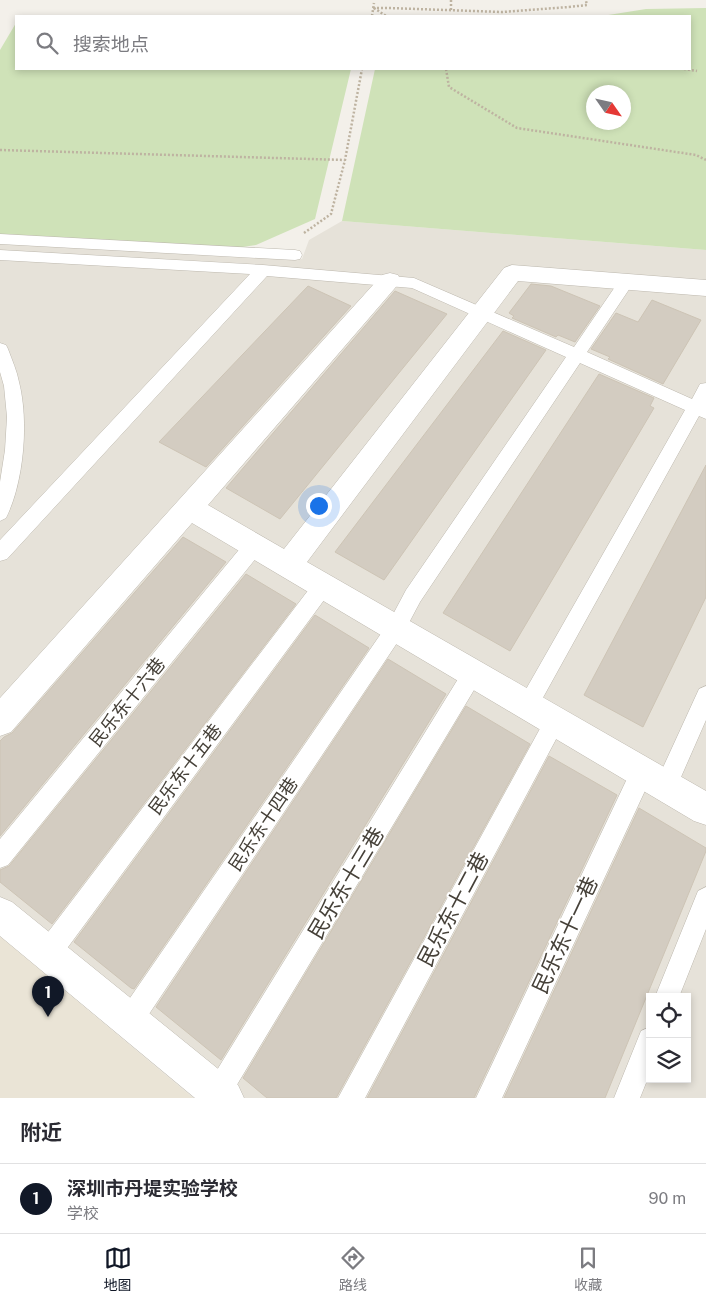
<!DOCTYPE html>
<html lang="zh">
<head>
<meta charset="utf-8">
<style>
	:root { --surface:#fff; --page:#f2f2f3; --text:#2b2b33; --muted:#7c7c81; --line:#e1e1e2; --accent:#111827 }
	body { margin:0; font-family:"Public Sans","Noto Sans SC",sans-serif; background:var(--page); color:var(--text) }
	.controls { position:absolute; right:15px; bottom:15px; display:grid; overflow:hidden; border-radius:0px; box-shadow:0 2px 8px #0003 }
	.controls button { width:45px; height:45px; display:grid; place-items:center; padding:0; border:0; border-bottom:1px solid var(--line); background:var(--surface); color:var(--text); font:25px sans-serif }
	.compass { position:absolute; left:586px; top:85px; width:45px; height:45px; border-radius:50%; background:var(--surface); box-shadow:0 2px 8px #0003; rotate:124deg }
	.you { position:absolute; left:318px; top:505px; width:18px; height:18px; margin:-12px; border:4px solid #fff; border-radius:50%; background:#1a73e8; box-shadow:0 0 0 8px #1a73e833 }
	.badge { display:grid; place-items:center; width:32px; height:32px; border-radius:50%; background:var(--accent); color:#fff; font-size:16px; font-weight:700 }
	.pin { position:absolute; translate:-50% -41px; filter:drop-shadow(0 1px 2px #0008) }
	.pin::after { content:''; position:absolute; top:26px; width:18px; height:15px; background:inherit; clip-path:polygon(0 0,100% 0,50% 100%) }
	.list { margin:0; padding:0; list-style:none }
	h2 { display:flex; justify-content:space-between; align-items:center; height:65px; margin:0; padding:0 20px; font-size:21px }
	h2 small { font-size:16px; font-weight:400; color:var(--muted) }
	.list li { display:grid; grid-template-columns:32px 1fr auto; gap:15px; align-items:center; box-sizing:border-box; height:70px; padding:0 20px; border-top:1px solid var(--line) }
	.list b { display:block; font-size:19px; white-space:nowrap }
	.list p { margin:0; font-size:16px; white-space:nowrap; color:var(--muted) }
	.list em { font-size:16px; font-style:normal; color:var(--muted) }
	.icon { flex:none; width:28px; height:28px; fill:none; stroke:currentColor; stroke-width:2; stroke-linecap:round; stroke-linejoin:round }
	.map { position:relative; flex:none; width:706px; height:1098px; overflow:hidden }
	.search { position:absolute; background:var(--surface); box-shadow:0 2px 8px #0003; left:15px; right:15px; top:15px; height:55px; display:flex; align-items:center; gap:12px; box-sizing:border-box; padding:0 18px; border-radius:0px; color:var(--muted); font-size:19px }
	.sheet { height:135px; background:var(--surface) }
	nav { display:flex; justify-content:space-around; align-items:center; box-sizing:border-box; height:70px; border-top:1px solid var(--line); background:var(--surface); font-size:14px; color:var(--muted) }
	nav a { display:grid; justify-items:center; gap:2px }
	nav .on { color:var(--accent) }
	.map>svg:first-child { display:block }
</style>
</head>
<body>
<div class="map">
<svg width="706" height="1098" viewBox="0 0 706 1098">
	<rect width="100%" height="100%" fill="#f3f0ea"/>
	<path fill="#e6e2d9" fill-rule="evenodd" d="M342,221L706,250V1098H193L0,936V243L302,259L309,240ZM650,997H687V1079H650Z"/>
	<path fill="#eae4d6" d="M0,936L193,1098H0Z"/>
	<path fill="#cfe2b8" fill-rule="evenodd" d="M706,8V250L342,221L375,69H690V16H602L646,9ZM624,92V122H594V92Z
		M16,23V69H351L315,219L256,245L236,248L0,234V50Z"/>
	<path fill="#d3ccc1" stroke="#cdc4b5" d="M531,284L551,286L600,306L575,342L558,335L556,337L512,318L514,316L509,313Z
		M308,286L351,306L206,467L159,442Z
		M395,291L447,314L280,519L226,488Z
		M652,300L701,320L663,384L608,359L610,357L591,349L616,313L638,322Z
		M503,331L546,350L384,580L335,552Z
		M599,374L654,398L650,406L654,408L510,651L443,613Z
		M706,465V597L643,727L584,695Z
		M183,537L226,562L0,836V741L4,737L12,733Z
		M246,574L296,604L52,924L0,882V870L9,866Z
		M315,615L369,648L134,989L131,988L74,942Z
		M388,659L446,694L221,1060L156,1007Z
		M466,706L530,744L336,1098H267L243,1078Z
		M549,756L617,795L474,1098H367Z
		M639,808L706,848V851L605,1098H504Z"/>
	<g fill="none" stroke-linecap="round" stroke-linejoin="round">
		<defs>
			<path id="lane" d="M0,234L295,250L300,251L302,255L300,259L295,260L0,244Z
				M0,250L263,265L414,278L574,347L621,278L626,277L631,278L634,282L587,352L692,399L700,384L706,383V419L699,416L535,712L528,715L521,712L518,705L521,698L685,410L580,363L420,602L403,634L139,1029L130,1032L121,1029L118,1020L121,1011L389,622L406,590L566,357L412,288L267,276L7,559L0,561V540L250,274L0,260Z
				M0,343L6,345L8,349C12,360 17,371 19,382C29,421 24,482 6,518L0,521V482L5,450L7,417L4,386L0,372Z
				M254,538L261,540L263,546L261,552L8,865L0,868V839L247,540Z
				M323,577L330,580L333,586L330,592L57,962L48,965L39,962L36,953L39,944L316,580Z
				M473,663L480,666L483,673L480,680L229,1098H208L205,1092L209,1083L466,666Z
				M706,686V720L674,793L666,796L658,793L655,785L699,689Z
				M555,711L562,714L566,721L562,728L365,1098H338L548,714Z
				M642,761L650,764L653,772L650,780L502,1098H476L634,764Z
				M706,887V929L679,997H655L698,891Z
				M650,1027V1073L640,1098H614L641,1031Z"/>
			<path id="street" d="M512,265L706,280V296L518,281L307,562L706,791V825L694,821L192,523L11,732L0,736V698L382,275L390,273L398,275L401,281L208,505L284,549L504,268Z
				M0,897L12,902L238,1085L244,1098H195L0,936Z"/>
		</defs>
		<use href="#lane" stroke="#bdb8ae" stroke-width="1"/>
		<use href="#street" stroke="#bdb8ae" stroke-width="1"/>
		<path stroke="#beb3a1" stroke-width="2.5" stroke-dasharray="2 2" stroke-linecap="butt" d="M451,0V11
			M569,7L587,5L586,1
			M373,8H389
			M374,8L386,16
			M372,16L374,3
			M446,69L449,87L517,128L696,155L706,160
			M684,69L697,71
			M0,150L345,160
			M304,233L331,214L345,160L362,69"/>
		<use href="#lane" fill="#fff" fill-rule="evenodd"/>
		<use href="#street" fill="#fff" fill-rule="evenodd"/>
		<path stroke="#beb3a1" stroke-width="2.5" stroke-dasharray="2 2" stroke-linecap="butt" d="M389,8L502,12L569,7"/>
	</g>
	<g text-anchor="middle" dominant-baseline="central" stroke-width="4" stroke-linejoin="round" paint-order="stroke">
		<g font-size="18" fill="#464139" stroke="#fff">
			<text transform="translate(127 702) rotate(-51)">民乐东十六巷</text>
			<text transform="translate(185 769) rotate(-53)">民乐东十五巷</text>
			<text transform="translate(263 824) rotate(-56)">民乐东十四巷</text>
		</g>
		<g font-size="21" fill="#464139" stroke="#fff">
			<text transform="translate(346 883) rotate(-59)">民乐东十三巷</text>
			<text transform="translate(453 909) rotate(-62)">民乐东十二巷</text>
			<text transform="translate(565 935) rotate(-65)">民乐东十一巷</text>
		</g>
	</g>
</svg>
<div class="controls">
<button><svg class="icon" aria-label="locate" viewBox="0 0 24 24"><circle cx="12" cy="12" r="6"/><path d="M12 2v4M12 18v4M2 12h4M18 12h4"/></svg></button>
<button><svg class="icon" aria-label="layers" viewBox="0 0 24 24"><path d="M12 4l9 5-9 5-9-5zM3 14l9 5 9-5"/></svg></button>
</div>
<svg class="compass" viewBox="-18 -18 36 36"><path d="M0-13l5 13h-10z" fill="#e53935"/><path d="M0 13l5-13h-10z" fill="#7c7c81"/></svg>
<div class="you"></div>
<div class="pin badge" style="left:48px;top:1017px">1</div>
<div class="search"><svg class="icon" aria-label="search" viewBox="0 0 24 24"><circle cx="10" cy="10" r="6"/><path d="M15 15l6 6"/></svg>搜索地点</div>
</div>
<section class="sheet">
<h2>附近<small></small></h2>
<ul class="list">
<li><span class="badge">1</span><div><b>深圳市丹堤实验学校</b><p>学校</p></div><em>90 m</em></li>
</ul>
</section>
<nav>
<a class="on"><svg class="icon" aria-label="map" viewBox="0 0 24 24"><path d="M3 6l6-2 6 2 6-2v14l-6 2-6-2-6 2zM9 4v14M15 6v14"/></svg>地图</a>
<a><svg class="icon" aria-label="directions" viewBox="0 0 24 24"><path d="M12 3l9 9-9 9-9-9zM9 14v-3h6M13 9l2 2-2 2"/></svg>路线</a>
<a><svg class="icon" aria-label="saved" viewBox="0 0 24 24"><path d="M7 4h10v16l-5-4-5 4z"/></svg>收藏</a>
</nav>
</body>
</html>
